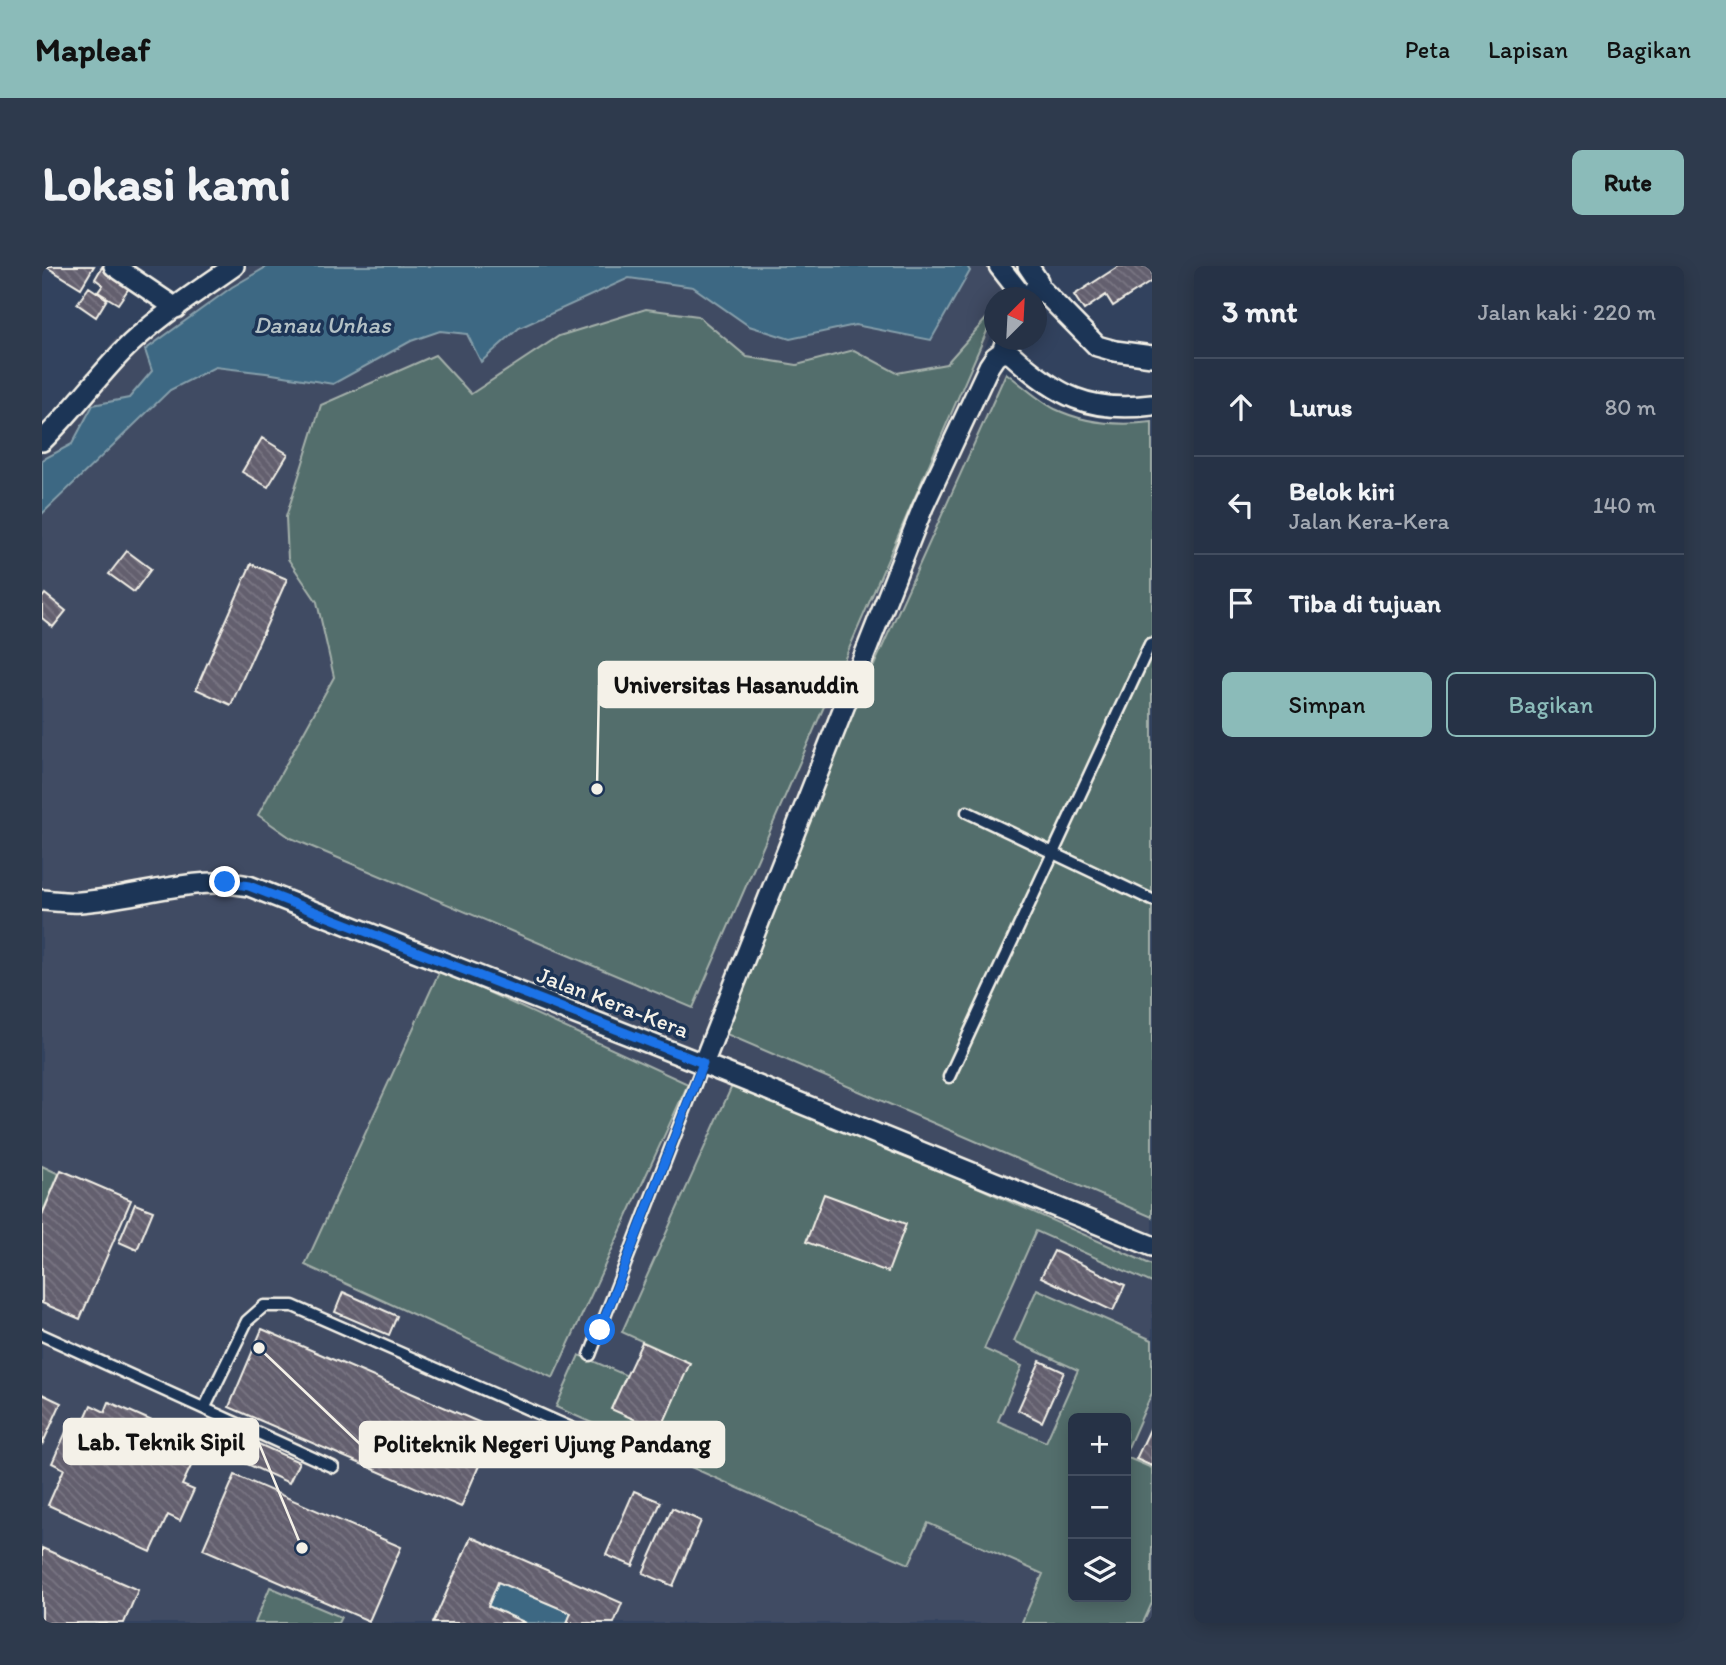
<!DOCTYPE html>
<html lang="id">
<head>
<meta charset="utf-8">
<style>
	:root { --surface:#263246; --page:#2e3a4d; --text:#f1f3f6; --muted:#a4aab3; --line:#424d5f; --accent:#8bbbb9 }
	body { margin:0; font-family:Itim,sans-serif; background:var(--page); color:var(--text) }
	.controls { position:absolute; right:21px; bottom:21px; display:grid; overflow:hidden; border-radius:10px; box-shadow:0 4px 18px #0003 }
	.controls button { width:63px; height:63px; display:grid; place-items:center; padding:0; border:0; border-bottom:2px solid var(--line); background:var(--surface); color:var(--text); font:35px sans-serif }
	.compass { position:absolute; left:942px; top:21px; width:63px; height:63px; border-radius:50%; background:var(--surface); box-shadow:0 4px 18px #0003; rotate:24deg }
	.stop { position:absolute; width:21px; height:21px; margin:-16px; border:5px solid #1a73e8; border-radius:50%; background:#fff }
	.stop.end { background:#1a73e8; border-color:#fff; box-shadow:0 2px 7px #0008 }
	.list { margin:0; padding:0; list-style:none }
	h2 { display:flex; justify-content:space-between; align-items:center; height:91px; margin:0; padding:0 28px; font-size:30px }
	h2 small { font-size:23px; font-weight:400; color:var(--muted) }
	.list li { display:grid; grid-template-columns:46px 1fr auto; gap:21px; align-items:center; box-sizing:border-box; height:98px; padding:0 28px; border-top:2px solid var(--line) }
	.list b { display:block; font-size:26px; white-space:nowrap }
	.list p { margin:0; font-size:23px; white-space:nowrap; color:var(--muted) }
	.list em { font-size:23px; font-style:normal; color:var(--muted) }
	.actions { display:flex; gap:14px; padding:21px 28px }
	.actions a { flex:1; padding:16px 0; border:2px solid var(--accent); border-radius:10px; text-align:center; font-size:24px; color:var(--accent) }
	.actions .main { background:var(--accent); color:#111 }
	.icon { flex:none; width:38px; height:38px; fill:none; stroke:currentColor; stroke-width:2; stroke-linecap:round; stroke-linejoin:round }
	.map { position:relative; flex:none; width:1110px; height:1357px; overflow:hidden; border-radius:10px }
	header { display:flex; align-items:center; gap:42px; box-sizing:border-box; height:98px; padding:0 35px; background:var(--accent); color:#111 }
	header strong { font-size:33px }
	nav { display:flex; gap:38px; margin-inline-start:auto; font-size:24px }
	.intro { display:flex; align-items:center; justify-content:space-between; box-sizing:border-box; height:168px; padding:0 42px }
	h1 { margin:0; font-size:49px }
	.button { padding:18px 32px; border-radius:10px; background:var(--accent); color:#111; font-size:24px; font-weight:700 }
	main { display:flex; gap:42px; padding:0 42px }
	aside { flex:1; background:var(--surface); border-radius:10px; box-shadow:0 4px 18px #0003 }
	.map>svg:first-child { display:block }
</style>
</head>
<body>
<header>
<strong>Mapleaf</strong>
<nav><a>Peta</a><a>Lapisan</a><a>Bagikan</a></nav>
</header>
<div class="intro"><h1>Lokasi kami</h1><a class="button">Rute</a></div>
<main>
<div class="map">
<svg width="1110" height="1357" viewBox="0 0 1110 1357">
	<defs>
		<pattern id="building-back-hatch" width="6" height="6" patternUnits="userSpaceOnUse" patternTransform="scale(1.75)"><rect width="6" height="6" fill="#635f6e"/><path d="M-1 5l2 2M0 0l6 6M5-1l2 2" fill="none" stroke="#7a7683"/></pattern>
	</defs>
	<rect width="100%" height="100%" fill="#32425e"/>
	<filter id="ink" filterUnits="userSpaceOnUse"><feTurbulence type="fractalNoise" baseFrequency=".0143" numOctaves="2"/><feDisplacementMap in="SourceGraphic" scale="14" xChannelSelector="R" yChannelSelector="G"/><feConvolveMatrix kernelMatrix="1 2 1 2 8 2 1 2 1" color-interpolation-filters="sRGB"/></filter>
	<g filter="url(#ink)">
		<path fill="#414b63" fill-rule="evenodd" d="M170,0H971L983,15L969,31L953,32L952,63L936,95L964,107L1012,142L1055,157L1083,159L1110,156V1357H0V160L36,127L71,75ZM1031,1152H1084V1331H1031Z"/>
		<path fill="#536e6c" stroke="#a4b0aa" stroke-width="2" d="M604,43L656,50L705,91L755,99L812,84L855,107L904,98L952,44V49L651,742L249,572L216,549L292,411L275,336L246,293L244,251L279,139L393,89L429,128L517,70Z
			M964,107C979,118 996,134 1013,143C1044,158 1076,160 1110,156V951L682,767L791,490Z
			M398,704L646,818L511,1112L263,999Z
			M693,813L1110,999V1017L994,965L942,1083L980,1100L956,1155L1004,1176L1036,1104L972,1075L995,1023L1110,1074V1127L1084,1186V1152H1031V1331H1084V1191L1110,1202V1337L1101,1357H984L980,1356L1001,1308L886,1257L867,1298L514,1141L537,1089L613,1122L628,1088L580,1066Z
			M0,900L17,908L0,948Z
			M228,1321L299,1351L296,1357H213Z"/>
		<path fill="#3d6883" stroke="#869fab" stroke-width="2" d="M226,0H925L928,5L889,74L813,59L748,73L707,60L651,21L587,12L477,62L439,96L425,68L398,65L369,75L291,118L224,107L173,101L128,124L0,248V194L30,178L51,139L87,132L110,105L103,84L190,21Z
			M456,1316L529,1347L525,1357H484L446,1340Z"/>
		<path fill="url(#building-back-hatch)" stroke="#f4f1e8" stroke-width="2" d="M3,0H52L39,22Z
			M1077,0H1110V15L1071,40L1064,29L1042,44L1032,29Z
			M60,1L89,19L76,38L56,26L61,19L53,13Z
			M47,21L65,33L54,51L35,38Z
			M220,172L246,188L226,221L200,206Z
			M85,285L109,303L92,326L67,308Z
			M209,298L245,313L189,439L154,423Z
			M3,328L24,345L11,361L0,352V332Z
			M19,904L89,934L38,1053L0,1037V949Z
			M782,928L864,958L846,1006L764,976Z
			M93,938L111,945L95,984L77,976Z
			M1012,985L1083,1019L1071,1045L999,1011Z
			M301,1026L355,1050L347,1069L293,1046Z
			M220,1063L453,1163L419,1241L187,1141Z
			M600,1076L648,1097L618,1165L569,1143Z
			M998,1095L1022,1106L1000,1156L976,1144Z
			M0,1128L19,1137L0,1179Z
			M67,1136L160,1177L140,1219L152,1224L138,1255L126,1249L109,1286L6,1239L22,1203L10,1197L24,1166L35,1170L49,1139L63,1146Z
			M1110,1159V1200L1094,1193Z
			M212,1176L257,1196L247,1217L203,1197Z
			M193,1209L359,1281L327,1355L161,1283Z
			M592,1225L619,1236L591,1300L564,1289Z
			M630,1242L659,1255L631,1320L601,1307Z
			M429,1271L580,1337L572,1357H525L529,1347L456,1316L446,1340L484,1357H391Z
			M0,1282L96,1324L82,1357H0Z"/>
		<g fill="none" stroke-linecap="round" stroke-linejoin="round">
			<defs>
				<path id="service" d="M925,546L1110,634
					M907,811L1108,378
					M0,1069L291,1201
					M548,1089L661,798
					M163,1141L205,1055L222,1040H251L550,1171"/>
				<path id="minor" d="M72,0L134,42
					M957,0L982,32
					M986,0L996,15L990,29
					M996,20L1055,80L1073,85L1110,90
					M960,86L969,88C1015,130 1047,147 1110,139
					M0,175C29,147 52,115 80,86C111,54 155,26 192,0
					M0,634C13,635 26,637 38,636C96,632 149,609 207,620L699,813L1110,980
					M661,798L881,241L947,100L953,91L960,86L964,74"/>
			</defs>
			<use href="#service" stroke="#f4f1e8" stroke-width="15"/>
			<use href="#minor" stroke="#f4f1e8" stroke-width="24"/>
			<use href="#service" stroke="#1d3557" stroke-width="10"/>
			<use href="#minor" stroke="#1d3557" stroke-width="19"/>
		</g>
	</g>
	<g fill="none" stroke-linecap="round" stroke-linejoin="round" filter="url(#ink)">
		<path stroke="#1a73e8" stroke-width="9" d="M183,616L207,620L661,797L558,1064"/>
	</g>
	<g text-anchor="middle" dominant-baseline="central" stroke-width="7" stroke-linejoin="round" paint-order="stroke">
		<g font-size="23" fill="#f4f1e8" stroke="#1d3557">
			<text transform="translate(571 736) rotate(21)">Jalan Kera-Kera</text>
		</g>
		<g font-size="24" font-style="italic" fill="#b4c1c5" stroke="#1d3557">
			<text x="280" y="58">Danau Unhas</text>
		</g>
	</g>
	<path fill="none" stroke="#f4f1e8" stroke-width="2.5" d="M555 523L557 419M260 1282L216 1175M217 1082L318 1178"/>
	<g fill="#f4f1e8" stroke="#1d3557" stroke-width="2.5">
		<circle cx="555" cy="523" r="7"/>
		<circle cx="260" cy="1282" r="7"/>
		<circle cx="217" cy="1082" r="7"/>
	</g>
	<g fill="#f4f1e8" stroke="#f4f1e8" stroke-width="2.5">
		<rect x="557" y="396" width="274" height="45" rx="7"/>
		<rect x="22" y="1153" width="194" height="45" rx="7"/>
		<rect x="318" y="1156" width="364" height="45" rx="7"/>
	</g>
	<g font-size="24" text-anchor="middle" font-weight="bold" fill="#111">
		<text x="694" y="427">Universitas Hasanuddin</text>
		<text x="119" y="1184">Lab. Teknik Sipil</text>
		<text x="500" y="1186">Politeknik Negeri Ujung Pandang</text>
	</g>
</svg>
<div class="controls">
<button>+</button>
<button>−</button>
<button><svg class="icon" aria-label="layers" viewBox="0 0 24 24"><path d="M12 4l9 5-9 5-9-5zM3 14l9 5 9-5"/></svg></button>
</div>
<svg class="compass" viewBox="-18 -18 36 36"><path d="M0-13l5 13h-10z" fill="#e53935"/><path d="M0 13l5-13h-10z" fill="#a4aab3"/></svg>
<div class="stop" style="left:558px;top:1064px"></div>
<div class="stop end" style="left:183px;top:616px"></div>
</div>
<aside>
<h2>3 mnt<small>Jalan kaki · 220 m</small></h2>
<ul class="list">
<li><svg class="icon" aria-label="ahead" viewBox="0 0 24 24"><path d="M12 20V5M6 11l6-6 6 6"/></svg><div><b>Lurus</b></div><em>80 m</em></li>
<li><svg class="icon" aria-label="left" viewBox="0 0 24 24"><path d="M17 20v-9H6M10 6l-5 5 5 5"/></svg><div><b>Belok kiri</b><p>Jalan Kera-Kera</p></div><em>140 m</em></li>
<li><svg class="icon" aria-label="arrive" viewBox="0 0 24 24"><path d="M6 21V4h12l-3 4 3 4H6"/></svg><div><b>Tiba di tujuan</b></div></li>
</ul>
<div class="actions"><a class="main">Simpan</a><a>Bagikan</a></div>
</aside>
</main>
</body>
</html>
